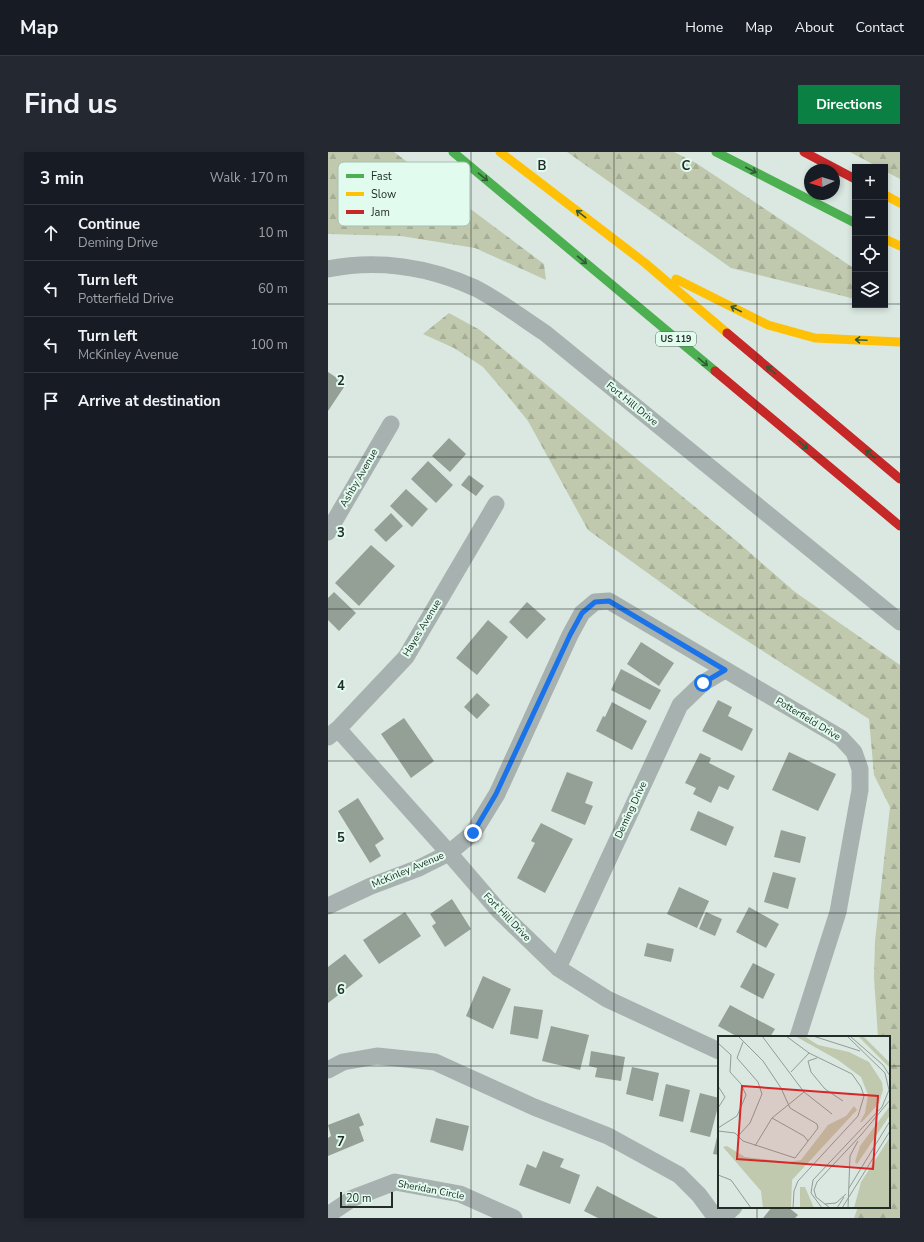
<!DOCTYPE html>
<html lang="en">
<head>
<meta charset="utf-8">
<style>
	:root { --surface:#171b24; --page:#242831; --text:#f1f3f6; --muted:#9ea1a6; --line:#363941; --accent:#0b8043 }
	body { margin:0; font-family:"Nunito Sans",sans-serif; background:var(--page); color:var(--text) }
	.controls { position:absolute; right:12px; top:12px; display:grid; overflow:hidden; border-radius:0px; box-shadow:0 2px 6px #0003 }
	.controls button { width:36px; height:36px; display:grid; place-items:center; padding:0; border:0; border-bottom:1px solid var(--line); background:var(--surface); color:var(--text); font:20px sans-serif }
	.compass { position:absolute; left:476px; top:12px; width:36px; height:36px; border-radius:50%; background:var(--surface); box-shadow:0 2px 6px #0003; rotate:266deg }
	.scale { position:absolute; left:12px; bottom:10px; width:53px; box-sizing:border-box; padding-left:4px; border:2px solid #232d28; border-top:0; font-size:11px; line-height:14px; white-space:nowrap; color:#232d28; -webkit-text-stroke:3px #e1fcee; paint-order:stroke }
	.stop { position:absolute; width:12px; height:12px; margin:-9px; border:3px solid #1a73e8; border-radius:50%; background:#fff }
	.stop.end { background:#1a73e8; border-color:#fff; box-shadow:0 1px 4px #0008 }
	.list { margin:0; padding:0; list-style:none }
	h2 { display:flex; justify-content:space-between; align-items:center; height:52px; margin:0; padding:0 16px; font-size:17px }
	h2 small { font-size:13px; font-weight:400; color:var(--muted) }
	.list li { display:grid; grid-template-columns:26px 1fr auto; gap:12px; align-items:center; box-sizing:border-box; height:56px; padding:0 16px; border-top:1px solid var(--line) }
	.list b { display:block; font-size:15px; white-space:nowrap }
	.list p { margin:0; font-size:13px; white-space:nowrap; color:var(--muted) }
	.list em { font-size:13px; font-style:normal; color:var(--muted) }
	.icon { flex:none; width:22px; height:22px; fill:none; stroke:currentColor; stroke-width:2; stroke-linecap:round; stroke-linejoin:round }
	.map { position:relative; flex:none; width:572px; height:1066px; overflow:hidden; border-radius:0px }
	header { display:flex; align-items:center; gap:24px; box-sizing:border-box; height:56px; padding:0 20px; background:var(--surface); border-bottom:1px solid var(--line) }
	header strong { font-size:19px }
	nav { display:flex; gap:22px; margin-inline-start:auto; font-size:14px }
	.intro { display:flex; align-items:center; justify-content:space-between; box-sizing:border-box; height:96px; padding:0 24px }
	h1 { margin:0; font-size:28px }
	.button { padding:10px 18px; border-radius:0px; background:var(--accent); color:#fff; font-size:14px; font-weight:700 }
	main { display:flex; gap:24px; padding:0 24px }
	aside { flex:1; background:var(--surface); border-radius:0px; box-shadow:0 2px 6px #0003 }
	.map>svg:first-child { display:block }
</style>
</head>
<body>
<header>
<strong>Map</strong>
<nav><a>Home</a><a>Map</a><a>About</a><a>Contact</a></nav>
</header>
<div class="intro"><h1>Find us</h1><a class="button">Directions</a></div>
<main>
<aside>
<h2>3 min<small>Walk · 170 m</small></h2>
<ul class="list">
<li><svg class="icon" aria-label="ahead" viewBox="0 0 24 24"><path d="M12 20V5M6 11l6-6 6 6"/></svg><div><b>Continue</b><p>Deming Drive</p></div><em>10 m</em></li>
<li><svg class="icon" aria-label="left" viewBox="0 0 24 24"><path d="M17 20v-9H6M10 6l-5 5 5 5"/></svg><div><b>Turn left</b><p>Potterfield Drive</p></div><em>60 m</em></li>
<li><svg class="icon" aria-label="left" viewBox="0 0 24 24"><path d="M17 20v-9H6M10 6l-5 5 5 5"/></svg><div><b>Turn left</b><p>McKinley Avenue</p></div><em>100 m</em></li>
<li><svg class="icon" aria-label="arrive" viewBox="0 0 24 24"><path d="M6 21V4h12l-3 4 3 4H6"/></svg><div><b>Arrive at destination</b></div></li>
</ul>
</aside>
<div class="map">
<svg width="572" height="1066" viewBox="0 0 572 1066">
	<defs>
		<pattern id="forest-firs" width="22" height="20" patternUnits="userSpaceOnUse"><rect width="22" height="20" fill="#c0c9ad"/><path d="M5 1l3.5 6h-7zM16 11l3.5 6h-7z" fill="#a5ad95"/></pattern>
	</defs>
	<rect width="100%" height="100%" fill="#dae8e1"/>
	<path fill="url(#forest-firs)" d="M0,0H66L216,112L218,128L147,96L73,84L0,82Z
		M239,0H346L368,11L527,117V147L403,116Z
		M522,0H572V27L557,19V15H550Z
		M121,161L152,178L411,391L467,440L572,513V1066H526L530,1055H561V885H550L546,825L547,789L562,655L546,623L541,567L371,458L260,378L200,269L179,243L155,215L126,196L95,182Z"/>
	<path fill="#949f96" d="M0,220L18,232L0,259Z
		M121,286L138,302L122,320L104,304Z
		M100,309L125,333L108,351L83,327Z
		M141,323L156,334L148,344L133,333Z
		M78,337L100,357L84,375L62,354Z
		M63,361L75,374L58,390L46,378Z
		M43,393L67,414L31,454L7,431Z
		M6,440L28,461L11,479L0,468V446Z
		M199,450L218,467L199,487L181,470Z
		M160,468L180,485L149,523L128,506Z
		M313,490L346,511L331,534L299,512Z
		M293,517L333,538L322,558L283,538Z
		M149,541L162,553L149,567L136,555Z
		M390,548L404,555L400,564L425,577L414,599L374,579Z
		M284,550L319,569L304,598L268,579L275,564L277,565Z
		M76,566L106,609L83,626L53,582Z
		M461,600L508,622L490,659L444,638Z
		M372,601L383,606L381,611L407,624L400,638L391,634L383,651L365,642L368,636L357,631Z
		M239,620L265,630L257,651L265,654L257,673L223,659Z
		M30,646L56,687L47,693L53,704L42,711L10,659Z
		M370,659L406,675L398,694L362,678Z
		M213,671L245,687L217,741L189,726L207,691L203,689Z
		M453,678L478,685L472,711L446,705Z
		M445,720L468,726L460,757L436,750Z
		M351,735L381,749L369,776L339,762Z
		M124,747L143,777L117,795L104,774L108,771L102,762Z
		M421,755L451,772L438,796L408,780Z
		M77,760L93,784L51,812L35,788Z
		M378,760L394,767L387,784L371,777Z
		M319,791L346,797L343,810L316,804Z
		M17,802L35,824L0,851V815Z
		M425,811L447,822L435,847L412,835Z
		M155,824L183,837L165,877L138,864Z
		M402,853L447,877L442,885H410L390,874Z
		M186,854L215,858L210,887L182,882Z
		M223,874L261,883L252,918L214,909Z
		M263,899L297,905L293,929L267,925L269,916L261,914Z
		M304,915L331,921L325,949L298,942Z
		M338,932L362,938L355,970L331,964Z
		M372,941L391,946V951L382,985L362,980Z
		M31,961L36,973L31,975L36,989L0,1004V986L3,984L0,973Z
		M108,966L141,974L135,999L102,990Z
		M390,981H391V1003L385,1002Z
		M215,999L236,1007L232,1015L252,1023L242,1052L191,1033L199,1012L208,1016Z
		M269,1034L330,1066H270L256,1059Z
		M444,1055H460L470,1063L467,1066H435Z"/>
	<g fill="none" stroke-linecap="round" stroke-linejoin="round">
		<path stroke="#a7b1af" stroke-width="17" d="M0,117C50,107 101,115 147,136C171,148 194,166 217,181L572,470
			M0,380L63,272
			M10,577L121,701L171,759L230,816L279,847L391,899
			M0,585L10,577L78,505L168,352
			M0,754L43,734L91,716L121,701L145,681L169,642L242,483L254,461L267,450L281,449L513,586L526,600L532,617V638L510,760L470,885
			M230,816L352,553L375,531L397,518
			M0,918L15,910L49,904L107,910L206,955L280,984L351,1023L371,1043L388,1066
			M0,1063L25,1046L67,1030L132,1042L186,1066
			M394,1066L406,1055"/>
		<path stroke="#4caf50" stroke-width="9" d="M125,0L387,219
			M388,0L527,71"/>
		<path stroke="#ffc107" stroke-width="9" d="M172,0L317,111L399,181
			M557,43L572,51
			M557,87L572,94
			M348,127L440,173L487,186L572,190"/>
		<path stroke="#c62828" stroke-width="9" d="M476,0L527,27
			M399,181L572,327
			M387,219L572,374"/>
	</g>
	<defs><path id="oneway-shaft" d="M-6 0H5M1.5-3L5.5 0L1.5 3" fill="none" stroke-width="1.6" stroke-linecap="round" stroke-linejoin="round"/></defs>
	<g stroke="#315a36">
		<use href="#oneway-shaft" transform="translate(423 18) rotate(27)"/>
		<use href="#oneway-shaft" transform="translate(155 25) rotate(40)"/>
		<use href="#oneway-shaft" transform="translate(253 62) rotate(-142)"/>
		<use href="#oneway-shaft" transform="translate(254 108) rotate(40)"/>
		<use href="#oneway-shaft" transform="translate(408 157) rotate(-153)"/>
		<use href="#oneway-shaft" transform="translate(533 188) rotate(-177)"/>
		<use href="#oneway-shaft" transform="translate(375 210) rotate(40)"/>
		<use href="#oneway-shaft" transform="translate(443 218) rotate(-140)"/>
		<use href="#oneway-shaft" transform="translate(475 293) rotate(40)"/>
		<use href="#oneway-shaft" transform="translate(542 302) rotate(-140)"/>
	</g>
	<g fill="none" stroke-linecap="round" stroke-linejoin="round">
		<path stroke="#1a73e8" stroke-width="5" d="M145,681L168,642L242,483L254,461L267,450L281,449L397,518L375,531"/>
	</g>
	<path fill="none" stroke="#232d28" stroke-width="1" stroke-opacity="0.55" d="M143,0V1066M286,0V1066M429,0V885M0,152H527M557,152H572M0,305H572M0,457H572M0,609H572M0,761H572M0,914H391M561,914H572M429,1055V1066"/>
	<g text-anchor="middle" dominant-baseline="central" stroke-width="4" stroke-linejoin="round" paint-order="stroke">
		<rect fill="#e1fcee" stroke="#5c6b63" stroke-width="1" x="328" y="180" width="40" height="14" rx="3"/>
		<g font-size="9" font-weight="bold" fill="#232d28">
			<text x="348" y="187">US 119</text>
		</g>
		<g font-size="10" fill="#232d28" stroke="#e1fcee">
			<text transform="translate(304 252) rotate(39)">Fort Hill Drive</text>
			<text transform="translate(31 326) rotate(-60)">Ashby Avenue</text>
			<text transform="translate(94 476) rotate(-59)">Hayes Avenue</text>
			<text transform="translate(480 567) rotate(31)">Potterfield Drive</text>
			<text transform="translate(303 658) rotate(-65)">Deming Drive</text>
			<text transform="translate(80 718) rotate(-23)">McKinley Avenue</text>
			<text transform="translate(179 765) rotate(46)">Fort Hill Drive</text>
			<text transform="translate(103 1038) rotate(11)">Sheridan Circle</text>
		</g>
	</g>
	<g transform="translate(390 884)">
		<rect width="172" height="172" fill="#dae8e1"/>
		<path d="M77,0H86L100,9L131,16L151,26L164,46L165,54L161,67L144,86H142L147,77L150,59L143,41L120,24ZM140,0H145L172,27V32ZM136,70L139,74L136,77L74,144L73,172H45L43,155L5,111L9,110L27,121L71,126L83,124L110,89L128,80ZM172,70V79L139,128L137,126L142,110ZM172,101V172H136L143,146ZM82,151H87L96,172H82Z" fill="#c0c9ad"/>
		<path fill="none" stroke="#919d97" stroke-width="1" d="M44,0L86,56L114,78M68,0L91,17L134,38L143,51L146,60L140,80L80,145L76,155L75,172M95,0L142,15M133,1L165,29L172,40M0,7L13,19L12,36L23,48L28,59L19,80L0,92M99,22L90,25L93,36L107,53L125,65M73,36L91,17M0,50L7,61L0,72M54,82L86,100L90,105M0,95L17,97L25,105L77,122L100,92L99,88L72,72L63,52L45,25L20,0M20,100L32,87L44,58L40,46L19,22L25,6M37,110L54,82L86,56M0,139L13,144L33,172M131,152L172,85M107,168L118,167L128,158M104,172L93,157L95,144L164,71L171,54L167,37L129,0M112,172L98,161L96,154L99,146L143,99L172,64M119,172L126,161M124,172L172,95M130,172L132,120L140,105"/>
		<path fill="#d62828" fill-opacity="0.15" stroke="#d62828" stroke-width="2" d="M24,50L160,60L155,133L19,123Z"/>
		<rect width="172" height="172" fill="none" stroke="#232d28" stroke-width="2"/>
	</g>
	<rect x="10" y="10" width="132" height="64" rx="6" fill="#e1fcee" stroke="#a8beb3" stroke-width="1"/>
	<rect x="18" y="22" width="18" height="4" fill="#4caf50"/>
	<rect x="18" y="40" width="18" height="4" fill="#ffc107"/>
	<rect x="18" y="58" width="18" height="4" fill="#c62828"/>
	<g font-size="11" fill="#232d28">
		<text x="43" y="28">Fast</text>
		<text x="43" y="46">Slow</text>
		<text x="43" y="64">Jam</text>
	</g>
	<g font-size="13" text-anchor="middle" font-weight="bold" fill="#232d28" stroke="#e1fcee" stroke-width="4" stroke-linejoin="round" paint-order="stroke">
		<text x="214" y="18">B</text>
		<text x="358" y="18">C</text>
		<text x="13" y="233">2</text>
		<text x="13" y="385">3</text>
		<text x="13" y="538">4</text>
		<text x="13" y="690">5</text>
		<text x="13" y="842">6</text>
		<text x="13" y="994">7</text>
	</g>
</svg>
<div class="controls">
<button>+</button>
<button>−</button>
<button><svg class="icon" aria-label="locate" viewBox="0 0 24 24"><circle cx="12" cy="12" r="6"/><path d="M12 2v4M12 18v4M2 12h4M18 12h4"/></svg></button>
<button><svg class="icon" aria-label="layers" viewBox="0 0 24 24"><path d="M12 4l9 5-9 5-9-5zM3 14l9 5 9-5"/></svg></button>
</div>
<svg class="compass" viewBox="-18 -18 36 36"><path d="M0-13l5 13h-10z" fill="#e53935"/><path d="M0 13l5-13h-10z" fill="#9ea1a6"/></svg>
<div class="scale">20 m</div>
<div class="stop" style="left:375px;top:531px"></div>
<div class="stop end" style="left:145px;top:681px"></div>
</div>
</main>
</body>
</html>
